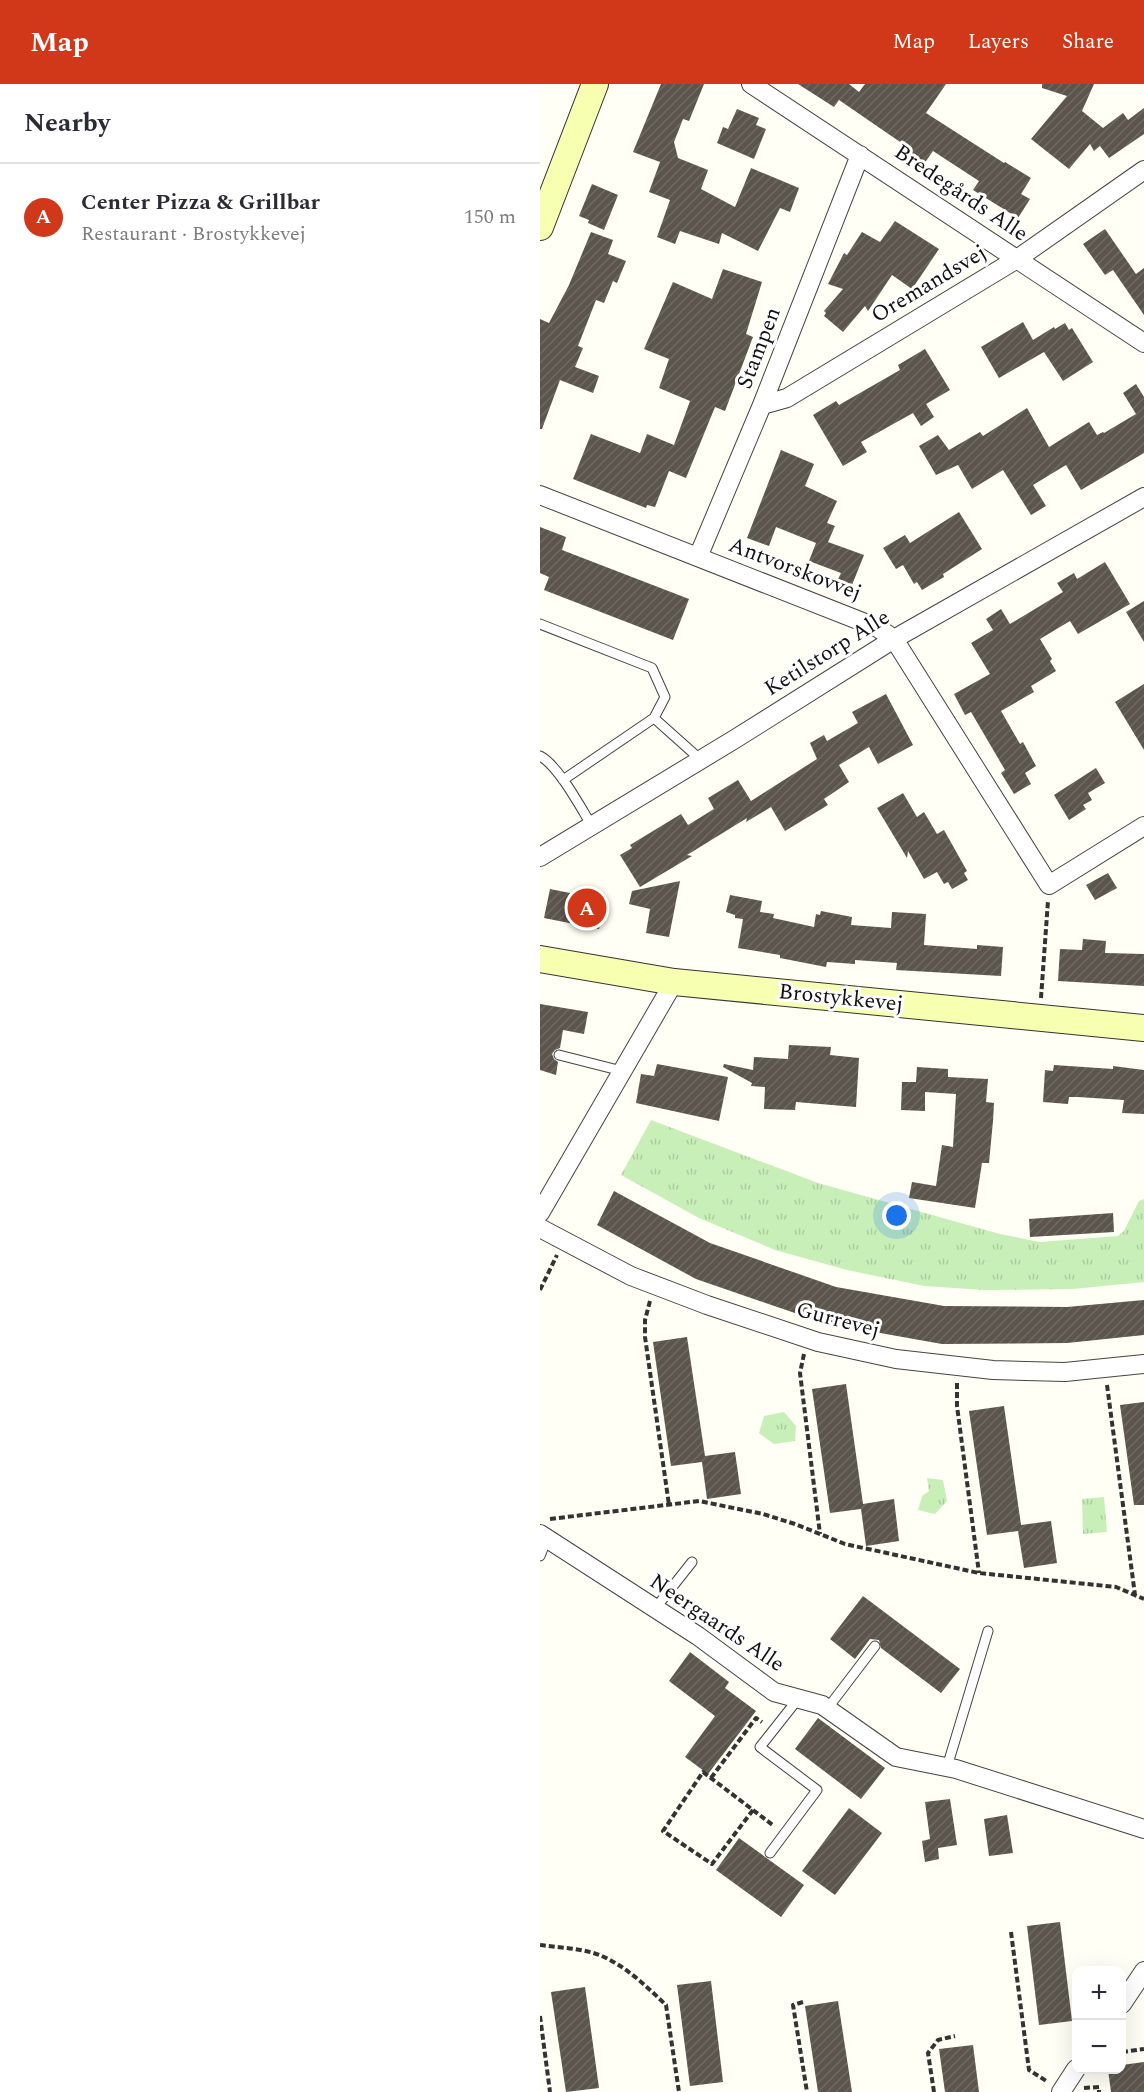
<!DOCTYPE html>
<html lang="en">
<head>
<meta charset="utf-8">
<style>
	:root { --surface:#fff; --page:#f2f2f3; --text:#2b2b33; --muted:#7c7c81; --line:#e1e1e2; --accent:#d13819 }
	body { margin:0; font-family:Spectral,serif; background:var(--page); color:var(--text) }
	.controls { position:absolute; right:18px; bottom:18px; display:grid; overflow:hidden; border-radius:12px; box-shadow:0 6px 24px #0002 }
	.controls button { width:54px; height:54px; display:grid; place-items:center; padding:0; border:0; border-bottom:2px solid var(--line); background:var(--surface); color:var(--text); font:30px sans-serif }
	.you { position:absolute; left:357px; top:1132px; width:21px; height:21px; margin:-15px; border:4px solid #fff; border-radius:50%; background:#1a73e8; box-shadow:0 0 0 9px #1a73e833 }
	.badge { display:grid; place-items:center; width:39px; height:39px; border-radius:50%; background:var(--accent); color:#fff; font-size:20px; font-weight:700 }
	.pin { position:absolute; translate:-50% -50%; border:3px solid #fff; box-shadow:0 2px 6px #0006 }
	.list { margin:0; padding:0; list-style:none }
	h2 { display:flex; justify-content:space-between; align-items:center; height:78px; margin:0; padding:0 24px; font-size:26px }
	h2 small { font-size:20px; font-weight:400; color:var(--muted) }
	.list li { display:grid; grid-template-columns:39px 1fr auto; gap:18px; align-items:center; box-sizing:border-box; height:108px; padding:0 24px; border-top:2px solid var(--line) }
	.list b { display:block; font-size:22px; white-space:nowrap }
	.list p { margin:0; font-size:20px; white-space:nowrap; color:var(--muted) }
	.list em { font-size:20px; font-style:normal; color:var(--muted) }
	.map { position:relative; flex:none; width:604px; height:2008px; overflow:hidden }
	header { display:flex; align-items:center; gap:36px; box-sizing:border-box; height:84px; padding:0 30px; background:var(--accent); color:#fff }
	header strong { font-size:28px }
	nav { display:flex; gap:33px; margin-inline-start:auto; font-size:21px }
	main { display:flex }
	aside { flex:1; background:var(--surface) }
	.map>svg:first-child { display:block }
</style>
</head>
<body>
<header>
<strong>Map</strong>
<nav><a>Map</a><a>Layers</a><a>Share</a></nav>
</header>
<main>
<aside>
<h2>Nearby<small></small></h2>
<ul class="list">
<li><span class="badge">A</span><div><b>Center Pizza &amp; Grillbar</b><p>Restaurant · Brostykkevej</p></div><em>150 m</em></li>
</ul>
</aside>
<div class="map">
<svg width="604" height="2008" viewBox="0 0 604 2008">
	<defs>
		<pattern id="park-tufts" width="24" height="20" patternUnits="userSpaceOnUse" patternTransform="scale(1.5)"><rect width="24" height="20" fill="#c9efb9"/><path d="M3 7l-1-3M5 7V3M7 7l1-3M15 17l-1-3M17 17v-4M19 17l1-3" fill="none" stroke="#accc9e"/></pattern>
		<pattern id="building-hatch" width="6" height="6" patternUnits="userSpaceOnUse" patternTransform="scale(1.5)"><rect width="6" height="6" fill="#5b554c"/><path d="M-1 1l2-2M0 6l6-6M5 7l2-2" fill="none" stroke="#6e6962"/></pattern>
	</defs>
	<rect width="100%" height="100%" fill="#fffff5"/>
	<path fill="url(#park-tufts)" d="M111,1036L278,1099L460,1150L500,1158L578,1152L584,1147L599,1117L604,1115V1198L533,1205L445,1206L384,1202L307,1186L235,1166L159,1134L81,1091Z
		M244,1328L256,1342L255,1357L234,1360L219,1349L224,1332Z
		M387,1394L403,1396L407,1417L395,1430L378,1426L382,1412L389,1407Z
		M564,1413L567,1448L543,1450L542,1415Z"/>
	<path fill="url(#building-hatch)" d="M121,0H164L149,37L143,35L134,58L138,74L168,86L161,105L195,123L211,84L259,104L250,128L240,124L218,167L182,149L179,160L140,147L135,160L117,153L130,116L109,108L120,78L93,68Z
		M258,0H309L319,8L325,0H406L386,29L464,79L465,78L491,94L481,110L490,115L478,134L433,106L439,97L393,67L384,80L360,64L363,60L299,16L294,23Z
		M502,0H554L542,27L563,44L583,29L588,36L604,24V50L569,74L560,62L554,67L550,60L529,85L491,55L527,12L502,4Z
		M197,25L219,34L216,41L226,45L214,75L177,59L183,43L188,45Z
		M52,100L78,111L64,146L48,139L49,136L39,132Z
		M355,137L399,165L372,205L352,191L328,227L325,222L303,248L284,232L286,229L284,227L303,205L288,200L304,169L307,171L322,148L340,158Z
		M565,145L596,190L604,184V231L573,186L565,191L543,160Z
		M51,148L73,156L68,170L86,177L77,199L73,197L64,219L56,216L38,262L43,264L35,283L59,292L53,309L20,296L2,345H0V235L9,239L29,201Z
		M183,185L222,198L206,250L213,253L185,327L175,323L146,394L129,387L115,423L107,421L106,424L33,395L51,350L100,369L107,350L134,361L150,317L119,304L129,275L104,265L133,198L172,215Z
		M483,238L493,256L514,243L515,245L525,239L529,246L532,244L553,278L523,297L504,268L459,294L441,263Z
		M385,265L410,306L386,320L394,333L381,342L373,329L321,358L327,368L303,382L273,331L296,317L299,321L360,286L358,281Z
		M596,300L604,313V369L541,406L526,381L493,401L506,422L491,431L463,386L432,405L418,381L396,391L379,362L398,351L409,366L440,348L443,352L487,324L509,363L549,338L557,351L563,348L564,349L596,330L583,309Z
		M241,366L274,380L265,402L297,417L287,439L295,442L288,458L324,471L312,501L298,495L301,489L269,477L276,459L236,443L229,462L207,454Z
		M419,428L442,465L403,490L404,493L382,506L377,498L374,500L363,481L356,485L343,464L365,451L370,459Z
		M0,443L26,453L22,466L149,515L133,556L4,506L9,493L0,489Z
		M565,478L590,520L538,550L530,537L500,555L512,575L510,577L516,587L491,602L494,608L461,627L480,660L483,658L496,682L485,689L491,700L474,710L461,689L465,686L431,628L425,631L414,610L450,590L431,559L453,546L446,535L461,525L470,540L523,508L517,499L534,489L537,495Z
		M604,517V558L586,528Z
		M604,600V666L575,618Z
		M346,610L373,661L338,680L329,663L299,681L309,698L284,715L288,721L245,747L231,723L206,738L207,734L147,771L152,772L100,803L80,771L92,764L90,761L141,730L148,741L174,725L168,714L198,696L211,717L277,675L270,659L284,651L287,657L318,639L312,628Z
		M556,684L565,699L548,709L552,716L543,721L546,725L529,736L514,711Z
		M363,709L377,733L384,728L397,750L404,746L427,787L424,789L428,796L412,805L408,798L404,800L397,788L384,795L368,767L367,774L337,724Z
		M568,789L577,804L555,816L546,801Z
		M140,797L129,853L106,849L110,825L89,820L92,807Z
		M10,805L65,816L59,845L4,834Z
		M190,811L222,817L220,828L234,830L233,834L274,843L276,830L280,831L281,827L312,833L311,841L351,844L352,828L386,830L384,861L437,865V861L463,863L461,892L356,886L357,879L315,876V880L287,878L286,883L240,874V871L198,864L203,835L195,834V831L186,828Z
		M543,855L566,857L565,869L604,870V902L518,897L520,865L542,866Z
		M0,920L48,928L44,950L23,946L20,964L15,966L12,970L14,975L18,978L16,991L0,986Z
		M249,961L291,963L290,971L319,974L316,1023L256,1018L255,1026L224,1025L225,1003L211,1002L212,999L183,983L184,980L213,986L214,973L248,975Z
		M117,980L188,993L179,1037L96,1019L101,990L114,992Z
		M514,981L573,985V982L604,986V1030L582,1029L584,1016L538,1013H529L528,1020L503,1018L505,986L513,987Z
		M377,983L408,985V993L448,995L446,1018L454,1019L453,1037L449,1079H442L435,1124L369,1114L372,1098L396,1102L402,1061L413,1063L416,1010L385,1008V1027L361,1026L362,998H376Z
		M74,1107L170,1159L296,1203L404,1222L527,1223L604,1216V1251L527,1259L402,1260L284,1239L156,1195L57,1141Z
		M573,1129L574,1148L490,1153L489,1135Z
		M147,1253L165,1372L195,1368L201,1410L167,1415L162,1378L131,1382L113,1258Z
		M306,1300L323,1420L354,1415L359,1457L326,1462L321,1425L290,1429L272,1305Z
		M604,1318V1421H594L580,1321Z
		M464,1322L481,1441L511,1437L517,1479L484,1484L478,1447L447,1451L429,1327Z
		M323,1512L420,1585L401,1609L341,1564L339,1556L330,1555L315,1575L290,1555Z
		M150,1568L189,1598L185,1604L216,1627L168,1690L145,1673L175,1632L129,1597Z
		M278,1634L345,1684L321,1715L255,1665Z
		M410,1715L417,1761L398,1764L399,1775L385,1778L382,1757L390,1755L385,1718Z
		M309,1724L342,1749L295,1811L262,1787Z
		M467,1731L473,1769L449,1772L444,1735Z
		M199,1754L264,1801L241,1833L176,1786Z
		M520,1838L532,1937L499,1941L487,1842Z
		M171,1897L183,1998L150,2002L137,1901Z
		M45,1903L59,2004L26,2008L11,1908Z
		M298,1917L312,2008H278L265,1922Z
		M433,1961L439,2008H405L399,1965Z
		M604,1978V2008H571L568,1986H582V1981Z"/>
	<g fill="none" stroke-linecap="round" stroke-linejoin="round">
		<defs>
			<path id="lane" d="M0,540L112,584L125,613L114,634
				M0,672C18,681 41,724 52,742
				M23,696L114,634L161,676
				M19,971L82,987
				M0,1472L7,1454
				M114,1526L152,1478
				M287,1625L335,1562
				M407,1683L448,1547
				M230,1769L277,1706L220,1663L258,1615"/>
			<path id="street" d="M211,0L604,259
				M222,321L247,314L477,175L604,86
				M0,411L338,544L354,555L509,801L604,742
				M158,473L222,321L320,71
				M0,773L195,655L354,555L604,413
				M0,1129L134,898
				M0,1144L91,1192L167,1221L278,1258L356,1275L453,1286L525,1288L604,1280
				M0,1450L158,1552L234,1608L282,1621L356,1673L416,1685L604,1745
				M582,1920L604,1887
				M521,2008L536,1985"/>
			<path id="secondary" d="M0,143L55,0
				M0,875L134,898L604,944"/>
		</defs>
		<use href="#lane" stroke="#444" stroke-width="11"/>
		<use href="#street" stroke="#444" stroke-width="20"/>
		<use href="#secondary" stroke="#333" stroke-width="28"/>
		<path stroke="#333" stroke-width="4" stroke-dasharray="6 3" stroke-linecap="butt" d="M501,914L508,817
			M0,1206L17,1171
			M110,1217L105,1236V1253L129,1421
			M264,1270L260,1289L280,1450
			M417,1299V1322L439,1489
			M567,1301L595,1511
			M10,1435L159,1417L223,1430L255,1440L305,1460L439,1489L576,1503L604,1515
			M171,1694L216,1634L222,1638
			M213,1726L172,1780L123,1747L163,1688L234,1742
			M471,1848L489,1986L508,1998
			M0,1861C21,1864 45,1864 64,1873C88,1884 107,1903 126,1921L139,2008
			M263,1918L253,1921L267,2008
			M0,1932L10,2008
			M582,1968L604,1965
			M544,2004L559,2003V2008
			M394,2008L388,1969L398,1956L415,1952"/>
		<use href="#lane" stroke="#fff" stroke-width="9"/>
		<use href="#street" stroke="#fff" stroke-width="18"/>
		<use href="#secondary" stroke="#f7ffb0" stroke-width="26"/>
	</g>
	<g text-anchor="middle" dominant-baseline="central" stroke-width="6" stroke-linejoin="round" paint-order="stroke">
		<g font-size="22" fill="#111" stroke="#fff">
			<text transform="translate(421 109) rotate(34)">Bredegårds Alle</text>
			<text transform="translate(389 200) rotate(-31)">Oremandsvej</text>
			<text transform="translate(219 264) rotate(-69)">Stampen</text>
			<text transform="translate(255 485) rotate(21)">Antvorskovvej</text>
			<text transform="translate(287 569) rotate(-32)">Ketilstorp Alle</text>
			<text transform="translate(301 914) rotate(6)">Brostykkevej</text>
			<text transform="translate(298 1236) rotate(15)">Gurrevej</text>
			<text transform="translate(177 1539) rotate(34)">Neergaards Alle</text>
		</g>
	</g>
</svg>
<div class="controls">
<button>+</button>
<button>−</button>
</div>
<div class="you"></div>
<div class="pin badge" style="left:47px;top:824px">A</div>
</div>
</main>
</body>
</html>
